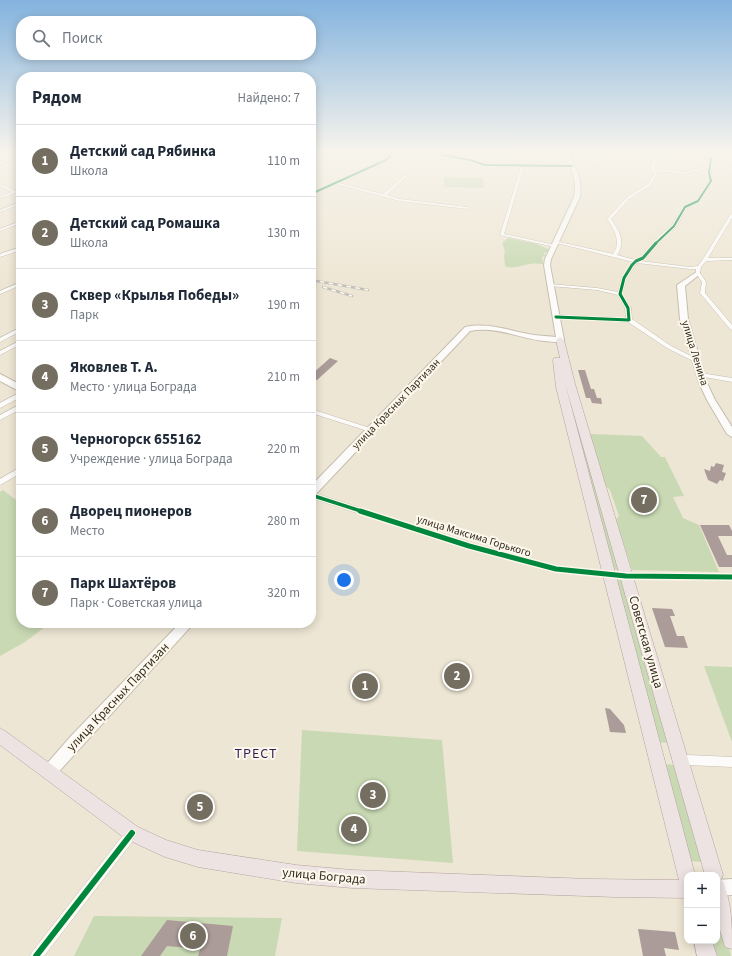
<!DOCTYPE html>
<html lang="ru">
<head>
<meta charset="utf-8">
<style>
	:root { --surface:#fff; --page:#f2f2f3; --text:#1f2937; --muted:#747a83; --line:#e0e1e3; --accent:#746e60 }
	body { margin:0; font-family:"Source Sans 3",sans-serif; background:var(--page); color:var(--text) }
	.controls { position:absolute; right:12px; bottom:12px; display:grid; overflow:hidden; border-radius:8px; box-shadow:0 2px 10px #0003 }
	.controls button { width:36px; height:36px; display:grid; place-items:center; padding:0; border:0; border-bottom:1px solid var(--line); background:var(--surface); color:var(--text); font:20px sans-serif }
	.you { position:absolute; left:344px; top:580px; width:14px; height:14px; margin:-10px; border:3px solid #fff; border-radius:50%; background:#1a73e8; box-shadow:0 0 0 6px #1a73e833 }
	.badge { display:grid; place-items:center; width:26px; height:26px; border-radius:50%; background:var(--accent); color:#fff; font-size:13px; font-weight:700 }
	.pin { position:absolute; translate:-50% -50%; border:2px solid #fff; box-shadow:0 1px 4px #0006 }
	.list { margin:0; padding:0; list-style:none }
	h2 { display:flex; justify-content:space-between; align-items:center; height:52px; margin:0; padding:0 16px; font-size:17px }
	h2 small { font-size:13px; font-weight:400; color:var(--muted) }
	.list li { display:grid; grid-template-columns:26px 1fr auto; gap:12px; align-items:center; box-sizing:border-box; height:72px; padding:0 16px; border-top:1px solid var(--line) }
	.list b { display:block; font-size:15px; white-space:nowrap }
	.list p { margin:0; font-size:13px; white-space:nowrap; color:var(--muted) }
	.list em { font-size:13px; font-style:normal; color:var(--muted) }
	.icon { flex:none; width:22px; height:22px; fill:none; stroke:currentColor; stroke-width:2; stroke-linecap:round; stroke-linejoin:round }
	.map { position:relative; flex:none; width:732px; height:956px; overflow:hidden }
	.search { position:absolute; background:var(--surface); box-shadow:0 2px 10px #0003; left:16px; top:16px; width:300px; height:44px; display:flex; align-items:center; gap:10px; box-sizing:border-box; padding:0 14px; border-radius:16px; color:var(--muted); font-size:15px }
	.panel { position:absolute; background:var(--surface); box-shadow:0 2px 10px #0003; left:16px; top:72px; width:300px; height:556px; border-radius:16px }
	.map>svg:first-child { display:block }
</style>
</head>
<body>
<div class="map">
<svg width="732" height="956" viewBox="0 0 732 956">
	<rect width="100%" height="100%" fill="#eee6d4"/>
	<path fill="#c8d9b3" d="M444,177L483,178L484,188L444,187Z
		M508,238L537,244L548,249V252L544,253L546,256L542,257L543,264C539,264 534,263 530,264C521,265 514,270 505,266L504,255L505,251L502,243Z
		M564,388L568,389L620,570L611,569Z
		M590,434L642,436L661,457H665L684,496L673,497L683,518L699,525L719,572L632,570L616,519L619,516L610,490L606,486Z
		M3,490L21,504V623H50L25,642L0,656V492Z
		M613,580H623L670,743L656,742Z
		M704,666L732,667V742Z
		M302,730L442,740L453,863L297,851Z
		M662,764L676,765L703,862L688,861Z
		M717,910H719L731,956H713L709,941H717Z
		M94,916L282,918L275,956H74Z"/>
	<path fill="#ac9c99" d="M330,358L338,361L317,380L311,378V375Z
		M578,370H585L591,389H594L597,398H601L602,404L592,403L590,398H586Z
		M716,463L724,465L722,472L726,473L723,481L720,480L717,484L708,480L704,469L710,471L711,466L714,467Z
		M700,525H729L732,531V536H718L727,555H732V567H719Z
		M652,608L672,609L675,616H670L677,636H684L688,648L665,647Z
		M605,708L610,709L624,725L626,733L610,732Z
		M167,920L233,926L227,956H198L200,949L167,946L160,956H141Z
		M638,929L675,932L679,950L664,948L666,956H643Z"/>
	<g fill="none" stroke-linecap="round" stroke-linejoin="round">
		<defs>
			<path id="street" d="M389,152H393L392,157L387,161L339,183L383,194L405,175H406V177L387,195L400,199L467,207L469,208L468,209L400,201L336,184L311,195V193L385,159L388,157Z
				M440,152H444V154L470,159L485,164L573,165L572,167H524L504,234L555,245V247L500,235L521,166H485L469,161L441,156Z
				M579,152C588,152 598,159 603,166L600,167L597,162Z
				M657,152H661V156L656,161L655,169L685,172L708,166L709,158L712,157V165L713,166L712,167L711,173L713,181L699,202L687,208L676,227L664,237L645,259L640,261L690,267L698,266L703,259L730,215L732,214V218L708,258H732V260L706,261L701,267L700,273L706,282L705,293L732,325V330L730,329L700,293L702,282L696,273V269H690L637,263L626,278L622,294L631,308L632,319L671,346L697,359L698,360L695,362L667,348L628,322L554,318L553,317L556,315L626,318L625,308L618,295L597,290L550,286L548,285L550,284L597,288L618,292L622,278L633,262L553,242L555,241L613,254C622,242 614,229 607,219L627,197L649,183L655,172L651,169C651,163 653,159 657,156ZM708,168L707,173L709,181L697,200L684,206L672,225L660,235L641,257L635,260L617,255C626,243 619,230 611,219L629,199L651,185L658,171L685,174Z
				M421,156L447,157L449,158L447,159L420,158Z
				M21,161V163L0,168V166Z
				M0,184L21,193V195L16,193L0,198V196L12,192L0,186Z
				M21,202V204L0,212V210Z
				M21,221V223L0,231V229Z
				M21,247V250L0,257V254Z
				M21,282V285L0,294V291Z
				M21,327V331L0,342V338Z
				M21,340V344L0,355V351Z
				M701,373L732,378V382L699,376L698,375Z
				M21,392V397L0,408V403Z
				M21,404V409L0,420V415Z
				M311,409L373,429L374,430L371,432L311,413Z
				M19,468H21V473L0,485V479Z
				M311,492L469,543L556,566L626,573L732,574V580L626,579L556,572L469,549L311,498Z
				M687,755L732,757V767L687,765L683,764L682,760L683,756Z
				M132,828L136,829L137,833L136,837L44,956H30L32,952L128,829Z"/>
			<path id="secondary" d="M564,152H568C575,167 583,180 580,197L551,259L550,265L564,340L563,342C557,343 550,341 544,341C520,338 495,326 470,331L315,495L311,496V486L465,327C489,322 510,331 534,335C541,336 548,336 556,337L544,265L545,259L574,197C578,180 570,167 564,152Z
				M698,271L700,272V274L685,286L688,319L707,383L715,400L732,427V437L727,434L707,400L699,383L680,319L677,285Z
				M0,374L21,385V392L0,381Z
				M180,623H194L54,777L49,779L44,777L42,772L44,767L71,736Z
				M732,879V895L717,896V880Z"/>
			<path id="primary" d="M560,337L564,340L575,384L723,875L721,880L723,881C732,906 732,923 732,949L725,947L717,920V875H705L565,383L695,875H687V898L615,897L352,888L296,883L198,867L165,857L126,839L0,745V728L5,731L138,827L166,840L198,850L296,865L352,870L590,879L679,880L556,387L553,360L554,358H560L556,340Z
				M694,941H712L717,956H697Z"/>
		</defs>
		<use href="#street" stroke="#c5beb0" stroke-width="1"/>
		<use href="#secondary" stroke="#c5beb0" stroke-width="2"/>
		<use href="#primary" stroke="#b5a29e" stroke-width="1"/>
		<use href="#street" fill="#fcfbf9" fill-rule="evenodd"/>
		<use href="#secondary" fill="#fcfbf9" fill-rule="evenodd"/>
		<use href="#primary" fill="#ede3e3" fill-rule="evenodd"/>
		<defs>
			<path id="rail" d="M311,280L368,290
				M323,287L352,296"/>
		</defs>
		<use href="#rail" stroke="#c3c1bc" stroke-width="2.5"/>
		<use href="#rail" stroke="#fef8ec" stroke-width="1.5" stroke-dasharray="4.5" stroke-linecap="butt"/>
		<defs>
			<path id="cycleway-far4" d="M442,152V155L470,160L485,165L572,166
				M311,194L386,160L390,157L391,152
				M655,244L674,226L685,207L698,201L711,181L709,173L711,158"/>
			<path id="cycleway-far3" d="M556,317L629,320L628,308L620,294L624,278L632,265L636,261L643,258L656,243"/>
			<path id="cycleway-far2" d="M311,495L364,512"/>
			<path id="cycleway-far1" d="M360,511L469,546L556,569L626,576L732,577"/>
			<path id="cycleway" d="M36,956L132,833"/>
		</defs>
		<use href="#cycleway-far4" stroke="#fef8ec" stroke-width="3.5"/>
		<use href="#cycleway-far3" stroke="#fef8ec" stroke-width="5"/>
		<use href="#cycleway-far2" stroke="#fef8ec" stroke-width="6"/>
		<use href="#cycleway-far1" stroke="#fef8ec" stroke-width="8"/>
		<use href="#cycleway" stroke="#fef8ec" stroke-width="8"/>
		<use href="#cycleway-far4" stroke="#00873e" stroke-width="2"/>
		<use href="#cycleway-far3" stroke="#00873e" stroke-width="3"/>
		<use href="#cycleway-far2" stroke="#00873e" stroke-width="3.5"/>
		<use href="#cycleway-far1" stroke="#00873e" stroke-width="5"/>
		<use href="#cycleway" stroke="#00873e" stroke-width="6"/>
	</g>
	<linearGradient id="sky" x2="0" y2="1"><stop stop-color="#83b3de"/><stop offset="0.53" stop-color="#f7f4ec"/><stop offset="1" stop-color="#f7f4ec" stop-opacity="0"/></linearGradient>
	<rect width="732" height="286" fill="url(#sky)"/>
	<g text-anchor="middle" dominant-baseline="central" stroke-width="4" stroke-linejoin="round" paint-order="stroke">
		<g font-size="11" fill="#332e22" stroke="#fef8ec">
			<text transform="translate(695 353) rotate(73)">улица Ленина</text>
			<text transform="translate(396 404) rotate(-46)">улица Красных Партизан</text>
			<text transform="translate(474 536) rotate(17)">улица Максима Горького</text>
		</g>
		<g font-size="13" fill="#332e22" stroke="#fef8ec">
			<text transform="translate(646 642) rotate(74)">Советская улица</text>
			<text transform="translate(118 697) rotate(-47)">улица Красных Партизан</text>
			<text transform="translate(324 876) rotate(5)">улица Бограда</text>
		</g>
		<g font-size="14" letter-spacing="1" fill="#2e1d57" stroke="#fef8ec">
			<text x="256" y="754">ТРЕСТ</text>
		</g>
	</g>
</svg>
<div class="controls">
<button>+</button>
<button>−</button>
</div>
<div class="you"></div>
<div class="pin badge" style="left:365px;top:686px">1</div>
<div class="pin badge" style="left:457px;top:676px">2</div>
<div class="pin badge" style="left:373px;top:795px">3</div>
<div class="pin badge" style="left:354px;top:829px">4</div>
<div class="pin badge" style="left:200px;top:807px">5</div>
<div class="pin badge" style="left:193px;top:936px">6</div>
<div class="pin badge" style="left:644px;top:500px">7</div>
<div class="search"><svg class="icon" aria-label="search" viewBox="0 0 24 24"><circle cx="10" cy="10" r="6"/><path d="M15 15l6 6"/></svg>Поиск</div>
<section class="panel">
<h2>Рядом<small>Найдено: 7</small></h2>
<ul class="list">
<li><span class="badge">1</span><div><b>Детский сад Рябинка</b><p>Школа</p></div><em>110 m</em></li>
<li><span class="badge">2</span><div><b>Детский сад Ромашка</b><p>Школа</p></div><em>130 m</em></li>
<li><span class="badge">3</span><div><b>Сквер «Крылья Победы»</b><p>Парк</p></div><em>190 m</em></li>
<li><span class="badge">4</span><div><b>Яковлев Т. А.</b><p>Место · улица Бограда</p></div><em>210 m</em></li>
<li><span class="badge">5</span><div><b>Черногорск 655162</b><p>Учреждение · улица Бограда</p></div><em>220 m</em></li>
<li><span class="badge">6</span><div><b>Дворец пионеров</b><p>Место</p></div><em>280 m</em></li>
<li><span class="badge">7</span><div><b>Парк Шахтёров</b><p>Парк · Советская улица</p></div><em>320 m</em></li>
</ul>
</section>
</div>
</body>
</html>
